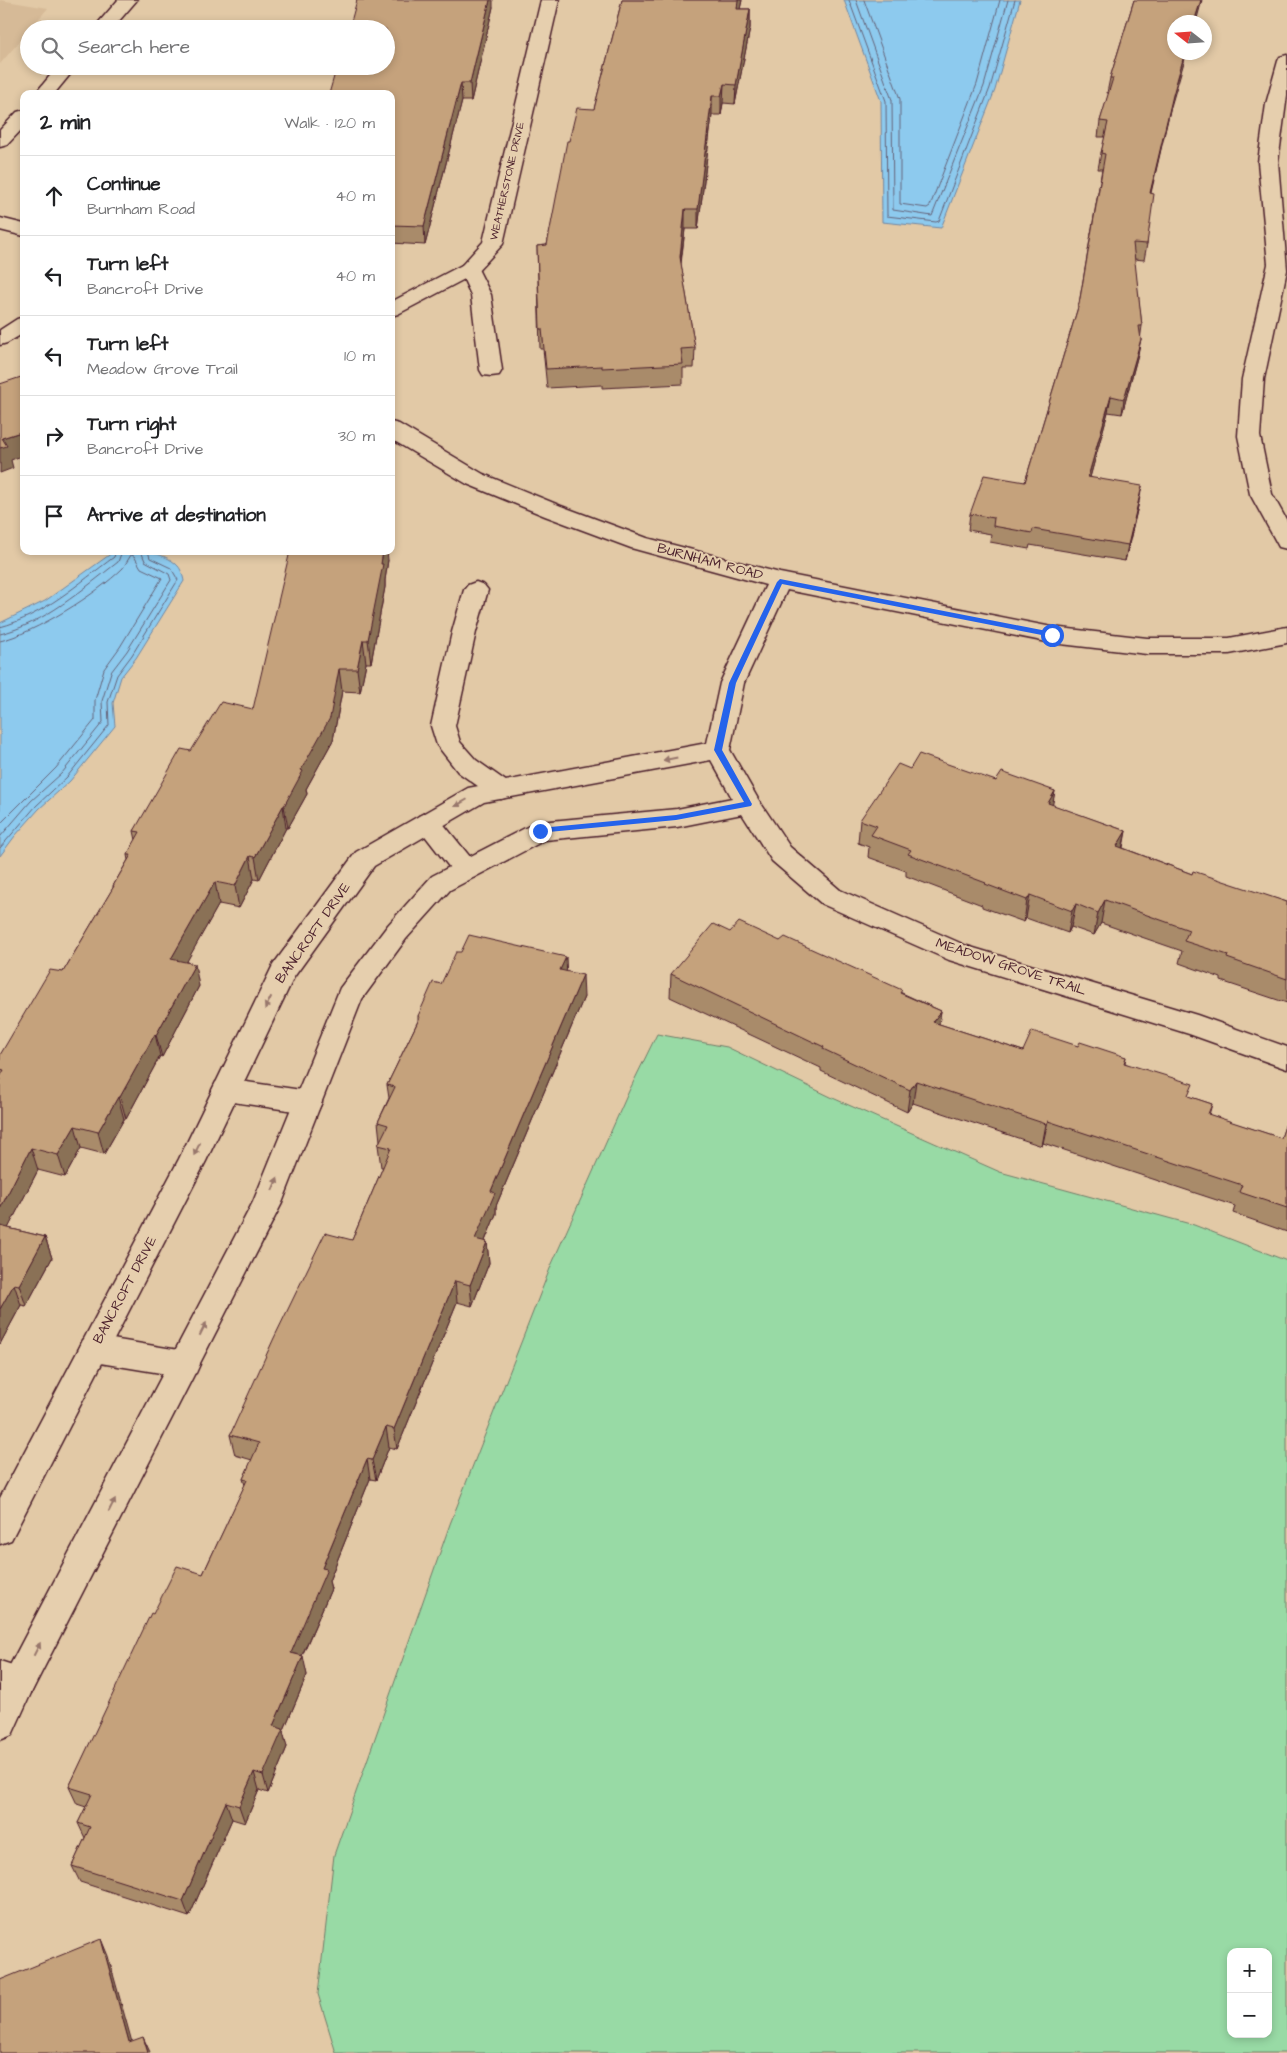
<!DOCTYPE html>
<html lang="en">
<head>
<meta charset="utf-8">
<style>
	:root { --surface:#fff; --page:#f6f6f6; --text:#202124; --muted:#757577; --line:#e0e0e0 }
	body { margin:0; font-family:"Architects Daughter",sans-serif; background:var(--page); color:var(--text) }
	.controls { position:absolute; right:15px; bottom:15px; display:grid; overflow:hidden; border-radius:10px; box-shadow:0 2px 8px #0003 }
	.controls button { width:45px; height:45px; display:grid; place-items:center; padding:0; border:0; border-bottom:1px solid var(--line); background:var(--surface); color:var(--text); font:25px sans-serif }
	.compass { position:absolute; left:1167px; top:15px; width:45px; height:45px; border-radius:50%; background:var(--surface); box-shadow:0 2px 8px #0003; rotate:287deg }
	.stop { position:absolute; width:15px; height:15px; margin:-11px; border:4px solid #2563eb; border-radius:50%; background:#fff }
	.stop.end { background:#2563eb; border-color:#fff; box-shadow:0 1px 5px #0008 }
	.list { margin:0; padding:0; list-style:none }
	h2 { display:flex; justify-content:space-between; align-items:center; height:65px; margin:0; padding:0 20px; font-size:21px }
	h2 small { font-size:16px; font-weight:400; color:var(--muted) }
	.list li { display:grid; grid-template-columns:32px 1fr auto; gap:15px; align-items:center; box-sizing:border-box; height:80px; padding:0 20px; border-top:1px solid var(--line) }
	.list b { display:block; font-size:19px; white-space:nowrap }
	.list p { margin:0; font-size:16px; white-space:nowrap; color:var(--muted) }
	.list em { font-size:16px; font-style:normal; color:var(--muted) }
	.icon { flex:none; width:28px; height:28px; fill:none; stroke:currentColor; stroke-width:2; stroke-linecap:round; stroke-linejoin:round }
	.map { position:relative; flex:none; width:1287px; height:2053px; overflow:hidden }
	.search { position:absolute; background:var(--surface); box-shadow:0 2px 8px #0003; left:20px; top:20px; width:375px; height:55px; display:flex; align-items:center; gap:12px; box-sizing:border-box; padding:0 18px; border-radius:28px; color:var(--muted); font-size:19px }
	.panel { position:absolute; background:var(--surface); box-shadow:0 2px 8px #0003; left:20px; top:90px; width:375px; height:465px; border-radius:10px }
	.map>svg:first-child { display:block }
</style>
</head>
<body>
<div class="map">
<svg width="1287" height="2053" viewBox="0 0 1287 2053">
	<rect width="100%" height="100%" fill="#e2c9a6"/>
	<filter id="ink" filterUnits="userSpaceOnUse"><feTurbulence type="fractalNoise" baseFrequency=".02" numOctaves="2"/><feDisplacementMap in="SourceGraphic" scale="10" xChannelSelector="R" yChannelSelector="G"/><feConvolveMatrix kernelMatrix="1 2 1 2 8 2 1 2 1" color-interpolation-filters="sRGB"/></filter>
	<g filter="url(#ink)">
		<path fill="#d6ba97" d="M0,0L48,8L0,64Z"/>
		<path fill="#98daa5" stroke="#717c68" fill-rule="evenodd" d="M657,1034L727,1047L835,1099L1000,1172L1194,1225L1287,1261V2053H336L318,1994L334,1855L450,1524L551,1266L629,1091ZM1231,1952H1268V2034H1231Z"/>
		<path fill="#8dcaee" stroke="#7286a0" d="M844,0H1020L995,90L941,228L882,222L881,101Z
			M117,551C137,551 163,550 178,566C181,569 183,576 184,581L136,658L121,677L113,703L115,726L70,781L39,809L15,836L0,856V623L45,601L112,553Z"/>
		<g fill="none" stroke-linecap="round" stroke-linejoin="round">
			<path stroke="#656379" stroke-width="1" d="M849,0L886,101L887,216L936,222L939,221L990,88L1015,0
				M856,0L892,100L893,210L932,216L984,86L1008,0
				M864,0L900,99V204L927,208L930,206L977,84L1000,0
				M0,627C43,616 79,583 114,557L116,551
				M0,634C44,624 83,589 118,562L122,551
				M0,641C35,633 97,594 123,568C126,564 128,559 131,555L134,556L141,568L162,578L120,647L104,669L95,700V720L56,768L0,824
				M0,837L31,801L62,773L103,722L102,701L111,672L127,651L171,580L169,574L145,561L141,551
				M0,848L36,806L67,777L109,725L108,702L117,675L132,655L178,580L171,568L150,558L148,551"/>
			<defs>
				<path id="service" d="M469,263L476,265L491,295L502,370L499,375L491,376L483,375L480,370L471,295L459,269L462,265Z
					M476,582L484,585L488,590L476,632L455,726L460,742L476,760L510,784L514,790L510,796L501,799L492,796L458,772L437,745L431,726L452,632L464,590L468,585Z
					M428,813L437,816L475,863L479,870L475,877L466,879L457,877L419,828L415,822L419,816Z
					M226,1079L308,1091L318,1094L322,1102L318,1110L308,1113L226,1101L216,1098L212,1090L216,1082Z
					M94,1336L185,1351L196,1355L200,1364L196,1373L185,1377L94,1362L83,1358L79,1349L83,1340Z
					M0,1661L31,1671L36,1682L31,1693L19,1698L0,1693Z"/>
				<path id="minor" d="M541,0H559L503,244L476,273L398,314L391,316V302L462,265L483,242Z
					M1287,55V95L1278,162L1287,270L1264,379L1260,436L1272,494L1287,521V549L1279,547L1250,494L1238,436L1242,379L1268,264L1258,162L1266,104L1278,61L1280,57Z
					M0,218L24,224V236L0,230Z
					M24,317V333L7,343L0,345V330L17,319Z
					M391,422L399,424L483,474L561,506L647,538L780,573L1052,627L1147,638H1229L1287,627V643L1229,654H1147L1052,643L787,590L744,683L730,750L758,799L790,847L840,890L967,946L1197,1015L1287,1047V1069L1189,1034L949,960L822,904L772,861L742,814L677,827L545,840L450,890L406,939L362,999L282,1203L31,1693L12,1735L0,1740V1686L7,1671L253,1202L340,988L388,925L432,876L531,825L540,822L677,809L732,798L711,760L484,802L374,866L294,977L206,1161L11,1540L0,1544V1498L179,1159L273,965L356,852L468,788L707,743L720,683L766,585L631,548L545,516L467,484L391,439Z"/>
				<path id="tertiary" d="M118,0H137L112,29H93Z
					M58,66H77L54,94H35Z
					M24,110V127L7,145L0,147V130L17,112Z"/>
			</defs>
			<use href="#service" stroke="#4a1f2b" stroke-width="3"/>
			<use href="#minor" stroke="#4a1f2b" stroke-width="3"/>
			<use href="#tertiary" stroke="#4a1f2b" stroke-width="3"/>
			<use href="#service" fill="#e6cfae" fill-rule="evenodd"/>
			<use href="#minor" fill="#e6cfae" fill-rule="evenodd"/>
			<use href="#tertiary" fill="#e6cfae" fill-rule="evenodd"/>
		</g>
		<path fill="#a98b6b" stroke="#4a1f2b" d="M622,0H742L740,9H750V28L735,104L723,103L721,115H712L698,229H685L681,264L695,348L694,368H683V384L602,388V385L547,388L543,349H540L537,246L547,245L569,141L594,109Z
			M1134,0L1170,110L1151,193L1147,244L1144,260L1134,259L1142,326L1138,354L1122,414L1108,412L1090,477L1139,502L1125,561L1030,545L1029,549L990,542L991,534L968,530L970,514L1025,482L1079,304L1102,169H1098L1101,153L1105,137H1098L1100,121L1109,93H1107L1110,78Z
			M493,7L471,101H462L425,245L391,243V94Z
			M388,560L385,580V587L371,663H366L360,692L342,691L333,740L306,789L307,794L288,828H286L259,880L254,879L239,908L219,904L186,962L199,986L162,1057L160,1056L126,1119H124L104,1154L81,1148L65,1177L38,1170L8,1228L45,1237L52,1258L26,1306L21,1305L0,1344V1055L63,972L113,888V886L128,860L127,855L136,840L134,831L191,751L253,709Z
			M910,769L996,781L1055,791L1052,805L1126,831L1123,848L1192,874L1287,902V1003L1221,981V978L1179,963L1182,951L1101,923L1094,935L1071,927L1068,933L1026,918L1024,922L982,907V905L906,876V871L868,857L869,847L858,843L860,820Z
			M780,941L902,993L941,1011L939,1024L1023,1051L1078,1046L1126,1057L1125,1063L1190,1097L1212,1104L1209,1115L1281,1138L1287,1120V1232L1233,1213L1235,1206L1043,1143L1042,1146L913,1103L907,1112L821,1071V1068L670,997L671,974Z
			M566,971L584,997L496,1206V1214L485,1241L487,1242L489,1263L472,1306L457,1302L397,1449L389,1447L376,1480L370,1479L329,1581L331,1589L302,1656L307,1675L283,1732L287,1747L268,1793L259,1790L245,1823L232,1819L189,1917L80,1882L72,1866L85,1838L78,1823L86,1807L77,1804L69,1787L153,1614L203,1574L245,1485L243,1479L252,1460L235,1455L230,1435L352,1240L383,1167H381L378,1145L380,1141L378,1122L389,1098L387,1085L418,1021V1016L441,984Z"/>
		<path fill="#8a7157" stroke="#4a1f2b" d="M490,0H493V7L471,101L470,83Z
			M738,0H742L736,27L737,9Z
			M1201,0H1202L1196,22H1194Z
			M750,9V28L735,104L736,85Z
			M1185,52H1187L1170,110L1147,208L1150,193L1173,95Z
			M461,83L462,101L425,245L424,226Z
			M724,84L723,103L721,115V96Z
			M712,96V115L698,229V209Z
			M685,209V229L679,276L680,257Z
			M1141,339L1138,354L1122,414L1124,399Z
			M1111,396L1108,412L1086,492L1088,477Z
			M24,431V455L11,460L13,468L0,473V448L2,438Z
			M1142,486L1139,502L1125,561L1128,545Z
			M383,551H387L388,560L385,580V587L371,663L368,640Z
			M363,640L366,663L360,692L357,669Z
			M339,669L342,691L333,740L306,789L307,794L288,828L284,806L301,770Z
			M1055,791L1051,814L1048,803Z
			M283,806L286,828L259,880L255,857Z
			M1126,831L1121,853L1117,846Z
			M250,856L254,879L239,908L235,886Z
			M215,882L219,904L176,981L171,959Z
			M1030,895L1026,918L1024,922L1027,900Z
			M1105,900L1101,923L1094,935L1098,913Z
			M1076,904L1071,927L1068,933L1072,911Z
			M566,957L567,980L560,970Z
			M195,964L199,986L162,1057L156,1035Z
			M583,975L584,997L496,1206V1214L477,1260L475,1239L491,1191Z
			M941,1011L937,1033L933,1022Z
			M155,1034L160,1056L126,1119L120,1097Z
			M916,1081L913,1103L907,1112L910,1090Z
			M118,1097L124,1119L104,1154L98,1132Z
			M1048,1121L1043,1143L1042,1146L1046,1124Z
			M75,1126L81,1148L65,1177L58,1155Z
			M31,1148L38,1170L0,1244V1209Z
			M45,1237L52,1258L26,1306L19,1285Z
			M487,1242L489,1263L472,1306L470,1285Z
			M455,1281L457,1302L397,1449L394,1429Z
			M14,1284L21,1305L0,1344V1309Z
			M386,1427L389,1447L376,1480L372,1460Z
			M367,1459L370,1479L329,1581L331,1589L295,1671L291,1653L322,1568Z
			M303,1656L307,1675L283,1732L287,1747L268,1793L263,1775L273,1726Z
			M254,1772L259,1790L245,1823L239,1806Z
			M226,1802L232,1819L189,1917L183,1901Z
			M101,1939L108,1956L135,2053L129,2042Z
			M143,2037L150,2052V2053H148Z"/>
		<path fill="#c5a27c" stroke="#4a1f2b" d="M357,0H490L470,83H461L424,226L391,225V94H329L337,66H386V29H349Z
			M622,0H738L737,9H750L736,85L724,84L721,96H712L698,209H685L680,257L695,348L681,349L683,364L602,368V366L546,369L542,329H540L537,246L547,245L567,141H569L577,108L594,109Z
			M1134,0H1201L1194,22H1174V52H1185L1173,95L1150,193L1154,194L1147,244L1133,243L1142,326H1139L1141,339L1124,399L1111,396L1088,477L1142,486L1128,545L1033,529L1032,533L993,526L994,518L970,514L984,475L1025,482L1079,304L1105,154L1101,153L1108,122L1100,121L1113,78H1110Z
			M24,376V431L2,438L7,446L0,448V384Z
			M290,551H383L381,564H383L368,640H363L357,669H339L330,718L301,770L303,771L284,806H283L255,857L250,856L235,886L215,882L171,959L195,964L156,1035L155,1034L120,1097H118L98,1132L75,1126L58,1155L31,1148L0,1209V1077L4,1070L0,1069V1055L50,970L63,972L114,886H113L131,855H127L140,832L134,831L181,749L191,751L221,702L253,709Z
			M919,754L996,781L1002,772L1055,791L1048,803L1126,831L1117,846L1192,874L1193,871L1287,902V979L1227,958L1228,955L1184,941L1189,930L1105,900L1098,913L1076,904L1072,911L1030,895L1027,900L985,884L986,883L908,854L911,850L871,835L877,826L860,820L898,764L910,769Z
			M739,922L780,941L785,937L902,990L900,993L941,1011L933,1022L1023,1051L1032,1031L1078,1046L1080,1042L1126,1057L1124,1063L1193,1084L1188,1096L1212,1104L1208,1114L1281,1138L1287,1120V1208L1239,1192L1242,1185L1048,1121L1046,1124L916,1081L910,1090L823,1049L824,1047L671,974L713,924L730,932Z
			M469,935L566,957L560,970L583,975L491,1191L495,1193L475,1239L487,1242L470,1285L455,1281L394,1429L386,1427L372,1460L367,1459L322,1568L327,1569L291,1653L303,1656L273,1726L283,1729L263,1775L254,1772L239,1806L226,1802L183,1901L72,1866L90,1827L78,1823L92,1794L69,1787L151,1613L153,1614L177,1566L203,1574L247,1480L243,1479L259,1443L230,1435L274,1338L325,1233L352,1240L391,1148L378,1145L388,1125L378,1122L395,1087L387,1085L420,1017L418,1016L433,982L441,984L456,952H461Z
			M0,1226L45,1237L19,1285L14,1284L0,1309Z
			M101,1939L129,2042L143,2037L148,2053H0V1980Z"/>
		<defs><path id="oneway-solid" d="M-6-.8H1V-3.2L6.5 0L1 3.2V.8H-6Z" transform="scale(1.25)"/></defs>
		<g fill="#98776c">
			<use href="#oneway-solid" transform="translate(670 759) rotate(169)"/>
			<use href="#oneway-solid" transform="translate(461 803) rotate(150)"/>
			<use href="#oneway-solid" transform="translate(268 1003) rotate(116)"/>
			<use href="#oneway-solid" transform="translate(197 1149) rotate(116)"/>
			<use href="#oneway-solid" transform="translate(275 1184) rotate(-68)"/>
			<use href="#oneway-solid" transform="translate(203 1329) rotate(-63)"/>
			<use href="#oneway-solid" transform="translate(112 1505) rotate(-63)"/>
			<use href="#oneway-solid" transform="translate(37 1649) rotate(-63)"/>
		</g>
	</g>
	<path fill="#2563eb" d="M780,579L1052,632L1056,635L1052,637L782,584L736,683L722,750L752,804L751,806L676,820L538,833L537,831L540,828L676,815L744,802L714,750L729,683L777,582Z"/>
	<g text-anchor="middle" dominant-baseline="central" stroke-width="4" stroke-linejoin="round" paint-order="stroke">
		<g font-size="11" fill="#4a1f2b" stroke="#e6cfae">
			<text transform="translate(507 181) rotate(-77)">WEATHERSTONE DRIVE</text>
		</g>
		<g font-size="14" fill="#4a1f2b" stroke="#e6cfae">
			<text transform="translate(710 562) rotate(15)">BURNHAM ROAD</text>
			<text transform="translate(313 933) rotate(-55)">BANCROFT DRIVE</text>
			<text transform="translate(1011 967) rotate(18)">MEADOW GROVE TRAIL</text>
			<text transform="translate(125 1290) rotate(-62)">BANCROFT DRIVE</text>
		</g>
	</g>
</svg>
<div class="controls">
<button>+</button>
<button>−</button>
</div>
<svg class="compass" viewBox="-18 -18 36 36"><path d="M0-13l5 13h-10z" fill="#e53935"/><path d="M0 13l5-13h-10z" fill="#757577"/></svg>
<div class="stop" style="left:1052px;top:635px"></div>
<div class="stop end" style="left:540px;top:831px"></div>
<div class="search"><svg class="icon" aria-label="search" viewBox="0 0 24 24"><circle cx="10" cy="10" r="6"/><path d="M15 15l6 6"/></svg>Search here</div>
<section class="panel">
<h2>2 min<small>Walk · 120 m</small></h2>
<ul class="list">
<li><svg class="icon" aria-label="ahead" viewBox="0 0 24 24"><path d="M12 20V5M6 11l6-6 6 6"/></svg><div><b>Continue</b><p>Burnham Road</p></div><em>40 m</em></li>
<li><svg class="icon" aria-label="left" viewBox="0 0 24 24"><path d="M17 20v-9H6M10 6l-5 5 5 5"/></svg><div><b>Turn left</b><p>Bancroft Drive</p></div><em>40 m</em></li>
<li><svg class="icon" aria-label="left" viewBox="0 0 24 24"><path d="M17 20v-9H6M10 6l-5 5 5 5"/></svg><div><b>Turn left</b><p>Meadow Grove Trail</p></div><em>10 m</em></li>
<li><svg class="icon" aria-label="right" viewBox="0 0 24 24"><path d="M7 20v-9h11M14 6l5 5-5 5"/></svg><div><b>Turn right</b><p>Bancroft Drive</p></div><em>30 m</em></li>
<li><svg class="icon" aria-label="arrive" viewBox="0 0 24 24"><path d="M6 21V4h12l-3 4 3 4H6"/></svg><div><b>Arrive at destination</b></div></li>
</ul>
</section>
</div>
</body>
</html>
